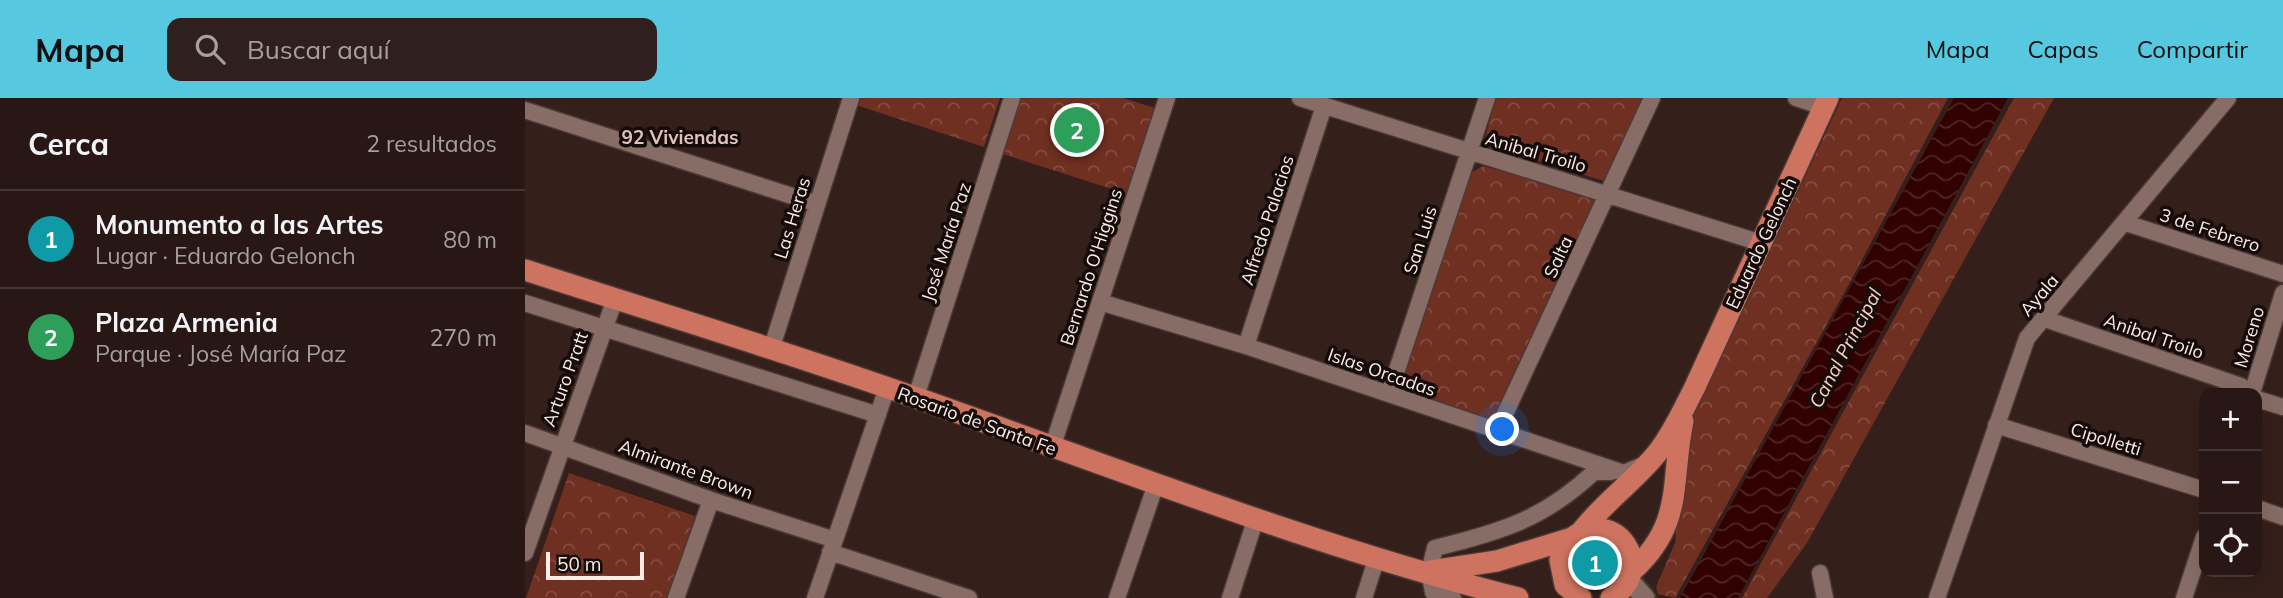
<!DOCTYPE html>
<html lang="es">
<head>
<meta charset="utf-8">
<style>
	:root { --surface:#281714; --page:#30201d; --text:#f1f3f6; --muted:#a59fa0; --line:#443634; --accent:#56c9e1 }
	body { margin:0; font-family:Mulish,sans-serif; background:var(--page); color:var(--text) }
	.controls { position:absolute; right:21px; bottom:21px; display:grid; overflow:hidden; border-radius:14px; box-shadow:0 7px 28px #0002 }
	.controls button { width:63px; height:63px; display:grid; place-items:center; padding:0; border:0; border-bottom:2px solid var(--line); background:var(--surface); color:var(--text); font:35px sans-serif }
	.scale { position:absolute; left:21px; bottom:18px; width:98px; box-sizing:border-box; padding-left:7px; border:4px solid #fcece8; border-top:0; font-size:19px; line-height:24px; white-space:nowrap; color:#fcece8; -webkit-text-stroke:5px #150c0a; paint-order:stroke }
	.you { position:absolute; left:978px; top:332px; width:24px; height:24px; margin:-18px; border:5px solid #fff; border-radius:50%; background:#1a73e8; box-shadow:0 0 0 10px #1a73e833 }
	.badge { display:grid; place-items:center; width:46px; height:46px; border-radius:50%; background:var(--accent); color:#fff; font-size:23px; font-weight:700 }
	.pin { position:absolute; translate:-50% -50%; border:4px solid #fff; box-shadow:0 2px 7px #0006 }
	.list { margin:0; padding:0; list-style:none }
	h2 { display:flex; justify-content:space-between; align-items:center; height:91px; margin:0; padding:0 28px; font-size:30px }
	h2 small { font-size:23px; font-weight:400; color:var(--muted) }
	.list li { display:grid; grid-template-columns:46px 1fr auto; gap:21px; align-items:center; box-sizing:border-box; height:98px; padding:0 28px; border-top:2px solid var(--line) }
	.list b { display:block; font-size:26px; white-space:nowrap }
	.list p { margin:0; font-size:23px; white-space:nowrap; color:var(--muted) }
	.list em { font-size:23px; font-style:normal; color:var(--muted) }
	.icon { flex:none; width:38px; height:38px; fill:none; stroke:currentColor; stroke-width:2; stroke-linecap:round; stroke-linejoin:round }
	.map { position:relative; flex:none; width:1758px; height:500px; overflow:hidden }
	header { display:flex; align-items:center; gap:42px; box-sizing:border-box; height:98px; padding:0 35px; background:var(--accent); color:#111 }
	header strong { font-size:33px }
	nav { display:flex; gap:38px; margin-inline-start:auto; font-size:24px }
	.search { width:490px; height:63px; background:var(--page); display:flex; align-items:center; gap:18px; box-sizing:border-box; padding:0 24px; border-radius:14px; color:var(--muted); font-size:26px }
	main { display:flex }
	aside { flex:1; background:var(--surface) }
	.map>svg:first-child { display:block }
</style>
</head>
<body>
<header>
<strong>Mapa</strong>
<div class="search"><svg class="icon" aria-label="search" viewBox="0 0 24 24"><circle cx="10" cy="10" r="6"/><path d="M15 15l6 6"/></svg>Buscar aquí</div>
<nav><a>Mapa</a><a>Capas</a><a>Compartir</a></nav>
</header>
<main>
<aside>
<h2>Cerca<small>2 resultados</small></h2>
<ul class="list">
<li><span class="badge" style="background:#0f9aa8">1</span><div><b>Monumento a las Artes</b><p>Lugar · Eduardo Gelonch</p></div><em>80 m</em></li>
<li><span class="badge" style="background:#2e9e5b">2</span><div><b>Plaza Armenia</b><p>Parque · José María Paz</p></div><em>270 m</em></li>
</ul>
</aside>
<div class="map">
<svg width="1758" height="500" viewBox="0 0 1758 500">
	<defs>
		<pattern id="park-crowns" width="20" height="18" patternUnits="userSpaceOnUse" patternTransform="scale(1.75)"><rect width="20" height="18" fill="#6f2f21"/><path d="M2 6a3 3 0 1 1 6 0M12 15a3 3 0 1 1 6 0" fill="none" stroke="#844d41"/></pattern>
		<pattern id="water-waves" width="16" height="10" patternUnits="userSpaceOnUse" patternTransform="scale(1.75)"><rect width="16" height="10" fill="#310000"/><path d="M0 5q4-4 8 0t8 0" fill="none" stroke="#502525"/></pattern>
	</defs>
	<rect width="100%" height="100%" fill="#351f1a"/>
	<path fill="url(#park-crowns)" d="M333,0H475L459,49L331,7Z
		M493,0H598L630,10L602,96L475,55Z
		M971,0H1118L1079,83L958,46Z
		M1317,0H1423L1323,188L1150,500L1133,496L1131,489L1150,445L1163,328Z
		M1489,0H1529L1282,445L1242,500H1217Z
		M958,68L1069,100L1071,107L971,315L963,320L883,296L877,284L946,75Z
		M44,375L170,418L142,500H1Z
		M1045 466a25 25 0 1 1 50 0a25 25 0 1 1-50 0Z"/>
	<path fill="url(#water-waves)" d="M1429,0H1483L1213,500H1155Z"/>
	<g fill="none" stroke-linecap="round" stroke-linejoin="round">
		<defs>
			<path id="minor" d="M775,0L1236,145
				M1271,0L1298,9
				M0,12L292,106
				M1601,125L1758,176
				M575,204L721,248L1099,375L1120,366
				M0,205L353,317
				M1520,221L1716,288L1722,295
				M721,248L799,8
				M246,252L326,0
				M1727,295L1758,195
				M864,296L962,0
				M391,299L487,0
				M1732,301L1758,309
				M1471,327L1679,392
				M972,333L1127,0
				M0,335L186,402L310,442
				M527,350L642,0
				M1732,410L1758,419
				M305,454L444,500
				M0,455L90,201
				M1295,475L1300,500
				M151,500L186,402
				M290,500L362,290
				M592,500L631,386
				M705,500L731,420
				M839,500L852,459
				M928,500L908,494L904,474L910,450C976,434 1019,421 1069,374H1086
				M1412,500L1502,240L1703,0
				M1659,500L1679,439"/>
			<path id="tertiary" d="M1104,482L1120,500"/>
			<path id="primary" d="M0,172C130,214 263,254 392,300C591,370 788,448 993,500
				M1056,434C1079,404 1110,383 1133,354C1148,335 1158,312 1169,291L1303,0
				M906,473L972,463L1047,440
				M1106,474C1160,426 1145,385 1158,323
				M1056,500L1040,487L1035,462L1047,440C1090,407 1134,471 1086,500"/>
		</defs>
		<use href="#minor" stroke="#4c3a37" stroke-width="19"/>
		<use href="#tertiary" stroke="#4c3a37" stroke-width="23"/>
		<use href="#primary" stroke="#4c3a37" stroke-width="24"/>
		<use href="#minor" stroke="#876d66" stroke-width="16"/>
		<use href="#tertiary" stroke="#876d66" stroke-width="19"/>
		<use href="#primary" stroke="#ce735f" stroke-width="21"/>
	</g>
	<g text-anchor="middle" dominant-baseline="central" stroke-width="7" stroke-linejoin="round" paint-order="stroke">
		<g font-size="18" fill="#fcece8" stroke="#150c0a">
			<text transform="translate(1011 54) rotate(16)">Anibal Troilo</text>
			<text transform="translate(267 120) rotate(-73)">Las Heras</text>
			<text transform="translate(742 122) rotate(-72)">Alfredo Palacios</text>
			<text transform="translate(1685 132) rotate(18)">3 de Febrero</text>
			<text transform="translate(895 142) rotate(-72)">San Luis</text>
			<text transform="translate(421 144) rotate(-72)">José María Paz</text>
			<text transform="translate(1236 145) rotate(-65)">Eduardo Gelonch</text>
			<text transform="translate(1033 159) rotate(-65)">Salta</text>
			<text transform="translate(566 169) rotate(-72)">Bernardo O'Higgins</text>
			<text transform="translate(1514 197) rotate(-49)">Ayala</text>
			<text transform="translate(1629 238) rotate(19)">Anibal Troilo</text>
			<text transform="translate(1724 239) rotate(-73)">Moreno</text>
			<text transform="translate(857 274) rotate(19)">Islas Orcadas</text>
			<text transform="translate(40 281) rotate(-70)">Arturo Pratt</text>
			<text transform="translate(452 323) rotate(20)">Rosario de Santa Fe</text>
			<text transform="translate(1581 341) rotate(17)">Cipolletti</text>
			<text transform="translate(161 371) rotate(20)">Almirante Brown</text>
		</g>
		<g font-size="19" font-weight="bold" fill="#e0c2bb" stroke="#150c0a">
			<text x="155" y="39">92 Viviendas</text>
		</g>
		<g font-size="19" font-style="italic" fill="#fdd0c5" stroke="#150c0a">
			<text transform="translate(1320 250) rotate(-62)">Canal Principal</text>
		</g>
	</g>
</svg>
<div class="controls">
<button>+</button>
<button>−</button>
<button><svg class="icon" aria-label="locate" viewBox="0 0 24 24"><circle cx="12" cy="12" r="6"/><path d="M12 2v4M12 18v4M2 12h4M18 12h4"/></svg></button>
</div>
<div class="scale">50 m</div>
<div class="you"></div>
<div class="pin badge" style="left:1070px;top:465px;background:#0f9aa8">1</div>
<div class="pin badge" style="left:552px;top:32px;background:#2e9e5b">2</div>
</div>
</main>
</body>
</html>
